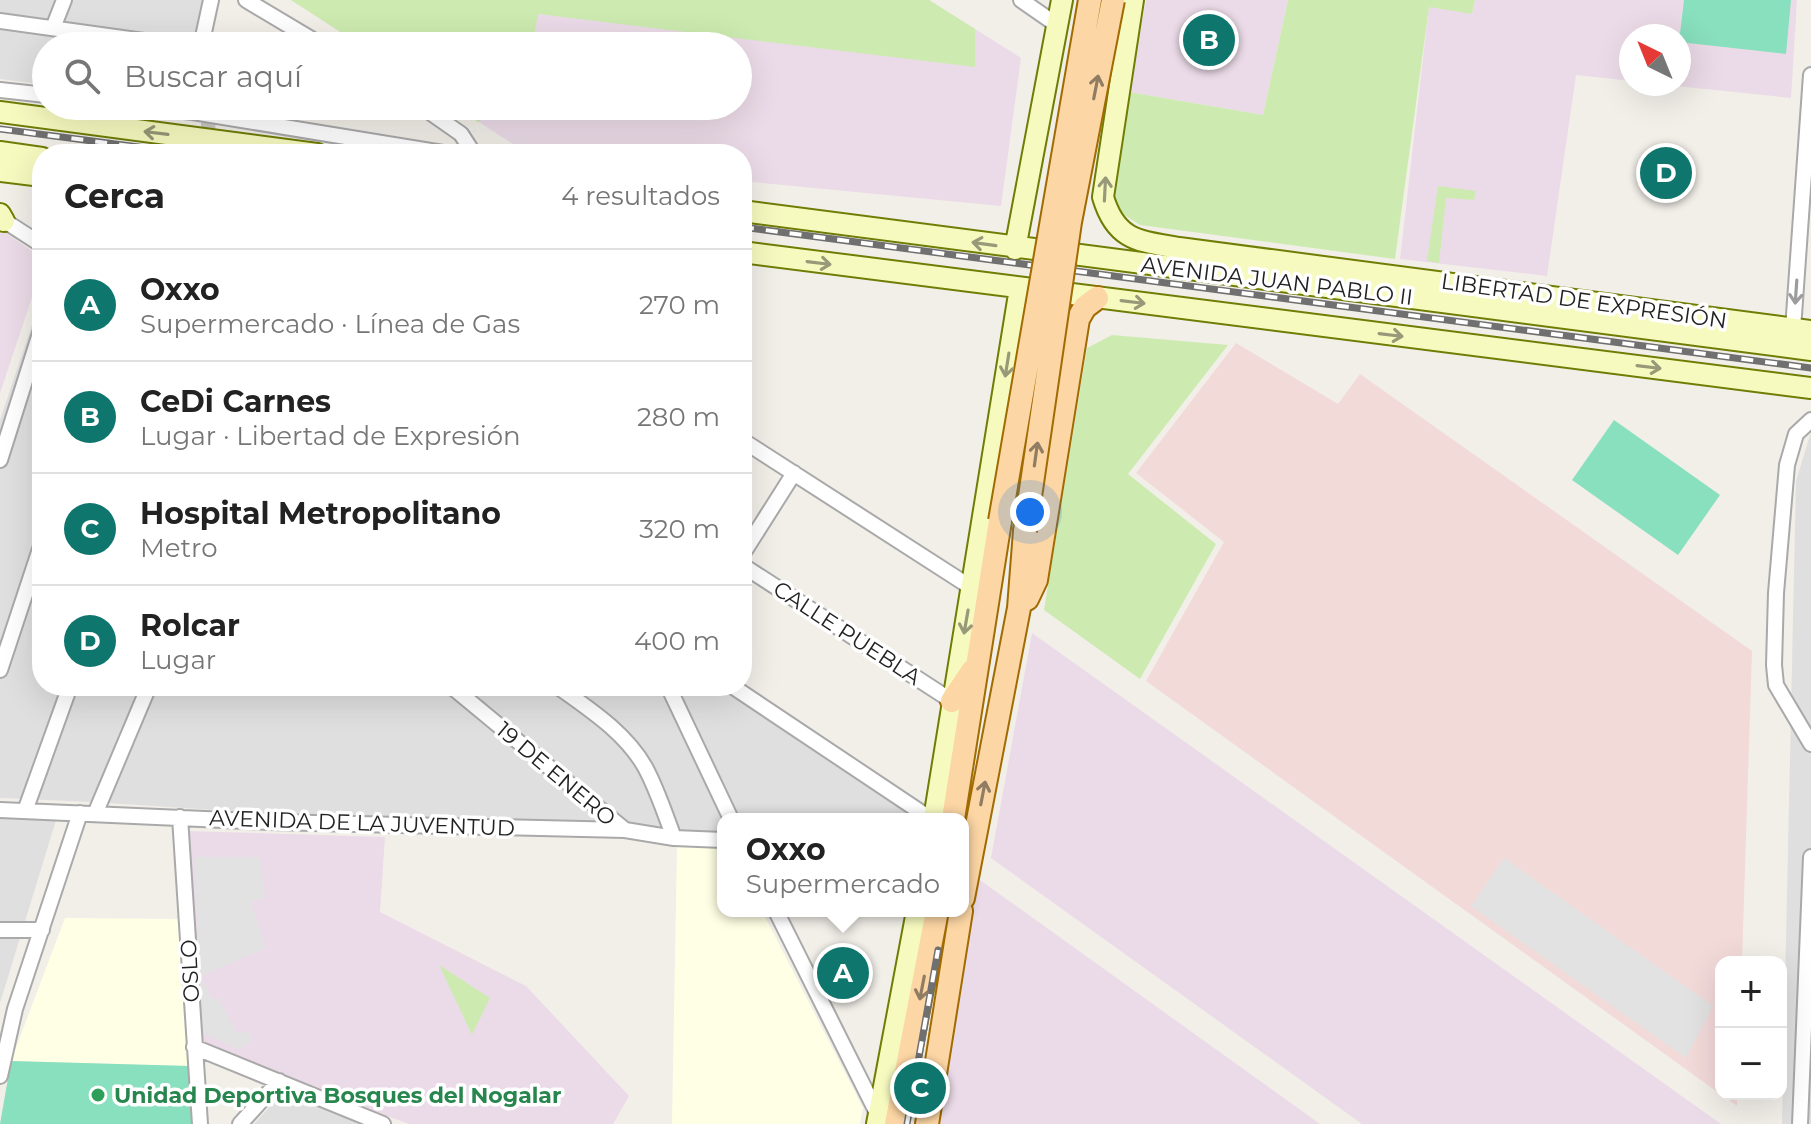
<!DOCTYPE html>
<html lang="es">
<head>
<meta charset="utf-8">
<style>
	:root { --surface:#fff; --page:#f2f2f2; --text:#222; --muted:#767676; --line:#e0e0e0; --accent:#0f766e }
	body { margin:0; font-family:Montserrat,sans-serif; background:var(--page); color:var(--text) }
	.controls { position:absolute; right:24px; bottom:24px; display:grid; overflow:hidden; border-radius:16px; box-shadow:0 8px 32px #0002 }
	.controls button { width:72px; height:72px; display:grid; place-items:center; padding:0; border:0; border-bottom:2px solid var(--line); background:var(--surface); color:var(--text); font:40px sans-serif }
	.compass { position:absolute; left:1619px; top:24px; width:72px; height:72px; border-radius:50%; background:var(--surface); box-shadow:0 8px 32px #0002; rotate:317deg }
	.you { position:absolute; left:1030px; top:512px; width:28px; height:28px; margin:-20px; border:6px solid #fff; border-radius:50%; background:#1a73e8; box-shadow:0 0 0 12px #1a73e833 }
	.badge { display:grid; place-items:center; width:52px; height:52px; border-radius:50%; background:var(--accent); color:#fff; font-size:26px; font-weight:700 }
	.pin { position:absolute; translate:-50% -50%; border:4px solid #fff; box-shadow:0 2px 8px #0006 }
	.popup { position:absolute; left:717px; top:813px; width:252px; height:104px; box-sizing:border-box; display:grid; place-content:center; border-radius:16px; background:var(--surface); filter:drop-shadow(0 2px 6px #0005); font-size:26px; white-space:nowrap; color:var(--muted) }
	.popup b { font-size:30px; color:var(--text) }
	.popup::after { content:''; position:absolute; left:50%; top:100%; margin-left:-16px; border:16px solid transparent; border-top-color:var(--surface) }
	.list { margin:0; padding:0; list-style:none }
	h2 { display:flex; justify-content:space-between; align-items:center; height:104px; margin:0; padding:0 32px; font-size:34px }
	h2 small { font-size:26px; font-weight:400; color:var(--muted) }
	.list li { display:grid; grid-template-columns:52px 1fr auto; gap:24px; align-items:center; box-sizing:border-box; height:112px; padding:0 32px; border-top:2px solid var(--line) }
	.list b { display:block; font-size:30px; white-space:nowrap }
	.list p { margin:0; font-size:26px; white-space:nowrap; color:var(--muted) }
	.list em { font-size:26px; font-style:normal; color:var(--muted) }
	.icon { flex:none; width:44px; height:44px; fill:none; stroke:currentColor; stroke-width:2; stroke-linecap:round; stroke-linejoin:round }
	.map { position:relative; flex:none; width:1811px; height:1124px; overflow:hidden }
	.search { position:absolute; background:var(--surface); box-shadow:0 8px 32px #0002; left:32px; top:32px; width:720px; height:88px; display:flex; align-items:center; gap:20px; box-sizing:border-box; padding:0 28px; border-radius:44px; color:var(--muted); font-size:30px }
	.panel { position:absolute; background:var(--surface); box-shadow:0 8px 32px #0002; left:32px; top:144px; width:720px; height:552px; border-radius:32px }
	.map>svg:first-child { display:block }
</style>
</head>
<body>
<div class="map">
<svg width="1811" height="1124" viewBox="0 0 1811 1124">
	<rect width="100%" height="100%" fill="#f2efe9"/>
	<path fill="#e0dfdf" d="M0,0H205L198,46H46V85L0,79Z
		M42,295V686H731L940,819H723V844L93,802L102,777L91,802L0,798V420Z
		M1811,432V1124H1782L1796,481Z
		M0,815L57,817L0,1003Z
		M287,1088L369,1124H254Z"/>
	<path fill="#f2dad9" d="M1236,343L1338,404L1360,374L1752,651L1742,962H1721V1094H1737V1106L1146,681L1224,542L1136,473Z"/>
	<path fill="#ebdbe8" d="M291,0H929L1021,58L1001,206L742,181V154H528L454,106H738V46H362Z
		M1146,0H1288L1263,115L1129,92Z
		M1475,0H1797L1791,98L1657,84H1679V36H1631V81L1576,75L1547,276L1400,259L1429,6L1472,14Z
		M0,229L42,258V267L0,393Z
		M1032,633L1188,744L1721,1124H1362L991,858Z
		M186,831L385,837L380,912L526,986L629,1096L613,1124H409L200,1047Z
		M980,880L1320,1124H938L972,906Z"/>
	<path fill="#ffffe5" d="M677,846L723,849V911H762L863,1108L860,1124H672Z
		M65,918L181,919L189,1066L11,1061Z"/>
	<path fill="#cdebb0" d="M291,0H929L975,29V67L538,14L532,46H362Z
		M1288,0H1475L1472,14L1429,7L1395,259L1140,225L1123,214L1108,188L1129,92L1263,115Z
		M454,106H503L478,122Z
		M1438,186L1476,191L1474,200L1446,198L1439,263L1427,261Z
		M1112,335L1228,345L1128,474L1216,544L1140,679L1044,610L1087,348Z
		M439,965L490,998L472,1035Z"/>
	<path fill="#88e0be" d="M1684,0H1791L1786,54L1679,42Z
		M1614,420L1720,495L1678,555L1572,480Z
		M11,1061L189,1066L192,1124H0Z"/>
	<path fill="#e2e2e2" d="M194,857H260L265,897L251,902L266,948L201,976L212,999L218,998L237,1033L249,1031L252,1042L238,1049L203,1033Z
		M1504,858L1713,1006L1686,1058L1471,906Z"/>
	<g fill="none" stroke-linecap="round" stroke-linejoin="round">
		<path stroke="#c8c6c1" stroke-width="14" stroke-dasharray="14 7" stroke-linecap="butt" d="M208,122L210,154"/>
		<defs>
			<path id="street" d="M246,0L323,46
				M1021,0L1057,25
				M0,21L180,46
				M53,28L64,0
				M201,46L211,0
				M0,90L46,95
				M139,106L193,112L449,154
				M421,106L461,134L472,151L465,154
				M0,218L42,245
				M1793,329L1811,75
				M1811,420L1796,434L1787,465L1776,593L1774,665L1776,685L1811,744
				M742,440L972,588
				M0,460L42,327
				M742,555L794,473
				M742,565L952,701
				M0,670L42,543
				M451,686L625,830
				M557,686C589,709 625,732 645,767C657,789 665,814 674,838
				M668,686L731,819
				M732,686L931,819
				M0,810L270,822L625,830L674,838L723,840
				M25,811L70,686
				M95,814L149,686
				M180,817L200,1124
				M776,911L878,1115
				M0,930H42
				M194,1047L383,1124
				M0,1076L15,1009L80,813
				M240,1124L279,1081
				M1800,1124L1811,857"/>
			<path id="secondary" d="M1133,0L1103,197C1116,241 1139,241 1179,248L1811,331
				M0,112L317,154
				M0,152L42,158
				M0,171L42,176
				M742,211L1811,350
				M0,214L4,221
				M1015,249L1062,0
				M742,252L1811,388
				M934,819L1020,288
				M877,1124L917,911"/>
			<path id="primary" d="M1027,599L1036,580L1078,319L1085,307L1097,298
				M952,701L972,671
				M953,819L1000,521
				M963,898L1019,608L1025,531
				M896,1124L937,911
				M927,1124L961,911"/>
		</defs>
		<use href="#street" stroke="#a9a9a9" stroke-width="18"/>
		<use href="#secondary" stroke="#707d05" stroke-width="24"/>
		<use href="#primary" stroke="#a06b00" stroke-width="26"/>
		<use href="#street" stroke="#fff" stroke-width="14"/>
		<use href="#secondary" stroke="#f7fabf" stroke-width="20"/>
		<use href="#primary" stroke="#fcd6a4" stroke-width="22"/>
		<defs>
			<path id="rail" d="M0,129L192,154
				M742,227L1811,368
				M907,1124L938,950"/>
		</defs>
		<use href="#rail" stroke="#707070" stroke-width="7"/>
		<use href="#rail" stroke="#fff" stroke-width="4" stroke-dasharray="12" stroke-linecap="butt"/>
		<defs>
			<path id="primary-bridge" d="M1000,521L1090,0
				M1025,531L1070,222L1113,0"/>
		</defs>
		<use href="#primary-bridge" stroke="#a06b00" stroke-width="26" stroke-linecap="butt"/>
		<use href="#primary-bridge" stroke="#fcd6a4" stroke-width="22"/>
	</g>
	<defs><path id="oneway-shaft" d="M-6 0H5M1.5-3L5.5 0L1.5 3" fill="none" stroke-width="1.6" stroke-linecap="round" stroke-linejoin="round" transform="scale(2)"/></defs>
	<g stroke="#8f7c63">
		<use href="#oneway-shaft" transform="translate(1096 87) rotate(-79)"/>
		<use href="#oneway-shaft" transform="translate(1036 454) rotate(-82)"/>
		<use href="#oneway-shaft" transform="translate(983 793) rotate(-79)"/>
		<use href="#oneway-shaft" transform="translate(922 988) rotate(101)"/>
	</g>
	<g stroke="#979978">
		<use href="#oneway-shaft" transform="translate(156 133) rotate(-173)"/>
		<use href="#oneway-shaft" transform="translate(1105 189) rotate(-87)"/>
		<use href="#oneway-shaft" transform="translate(984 244) rotate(-172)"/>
		<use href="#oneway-shaft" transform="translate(819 263) rotate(7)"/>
		<use href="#oneway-shaft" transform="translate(1133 302) rotate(7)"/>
		<use href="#oneway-shaft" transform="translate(1391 335) rotate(7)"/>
		<use href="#oneway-shaft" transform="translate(1007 365) rotate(99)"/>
		<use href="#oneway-shaft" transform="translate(1649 367) rotate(7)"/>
		<use href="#oneway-shaft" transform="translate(966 622) rotate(100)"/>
	</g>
	<use stroke="#9c9c9c" href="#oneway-shaft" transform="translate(1796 292) rotate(94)"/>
	<circle fill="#2e9e5b" stroke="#fff" stroke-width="3" cx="98" cy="1095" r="8"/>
	<g text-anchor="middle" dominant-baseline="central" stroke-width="7" stroke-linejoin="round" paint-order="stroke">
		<g font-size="22" fill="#222" stroke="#fff">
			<text transform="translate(1277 281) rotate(7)">AVENIDA JUAN PABLO II</text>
			<text transform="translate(1584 301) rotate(8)">LIBERTAD DE EXPRESIÓN</text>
			<text transform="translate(847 633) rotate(33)">CALLE PUEBLA</text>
			<text transform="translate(556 774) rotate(40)">19 DE ENERO</text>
			<text transform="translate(362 823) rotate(2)">AVENIDA DE LA JUVENTUD</text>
			<text transform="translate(190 971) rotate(-93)">OSLO</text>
		</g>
		<g font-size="22" font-weight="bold" fill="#27864d" stroke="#fff" text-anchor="start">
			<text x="114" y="1095">Unidad Deportiva Bosques del Nogalar</text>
		</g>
	</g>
</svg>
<div class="controls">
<button>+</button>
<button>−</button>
</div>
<svg class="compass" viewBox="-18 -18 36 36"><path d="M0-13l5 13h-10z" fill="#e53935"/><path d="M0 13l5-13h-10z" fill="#767676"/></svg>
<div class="you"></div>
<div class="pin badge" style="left:843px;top:973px">A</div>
<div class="popup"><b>Oxxo</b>Supermercado</div>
<div class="pin badge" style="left:1209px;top:40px">B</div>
<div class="pin badge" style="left:920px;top:1088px">C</div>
<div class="pin badge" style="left:1666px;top:173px">D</div>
<div class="search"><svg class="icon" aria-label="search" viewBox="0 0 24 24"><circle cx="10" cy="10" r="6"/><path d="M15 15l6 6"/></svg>Buscar aquí</div>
<section class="panel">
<h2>Cerca<small>4 resultados</small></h2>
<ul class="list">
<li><span class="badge">A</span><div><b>Oxxo</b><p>Supermercado · Línea de Gas</p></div><em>270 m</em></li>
<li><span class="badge">B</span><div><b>CeDi Carnes</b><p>Lugar · Libertad de Expresión</p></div><em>280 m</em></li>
<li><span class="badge">C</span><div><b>Hospital Metropolitano</b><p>Metro</p></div><em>320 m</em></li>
<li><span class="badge">D</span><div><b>Rolcar</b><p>Lugar</p></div><em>400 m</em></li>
</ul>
</section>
</div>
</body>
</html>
